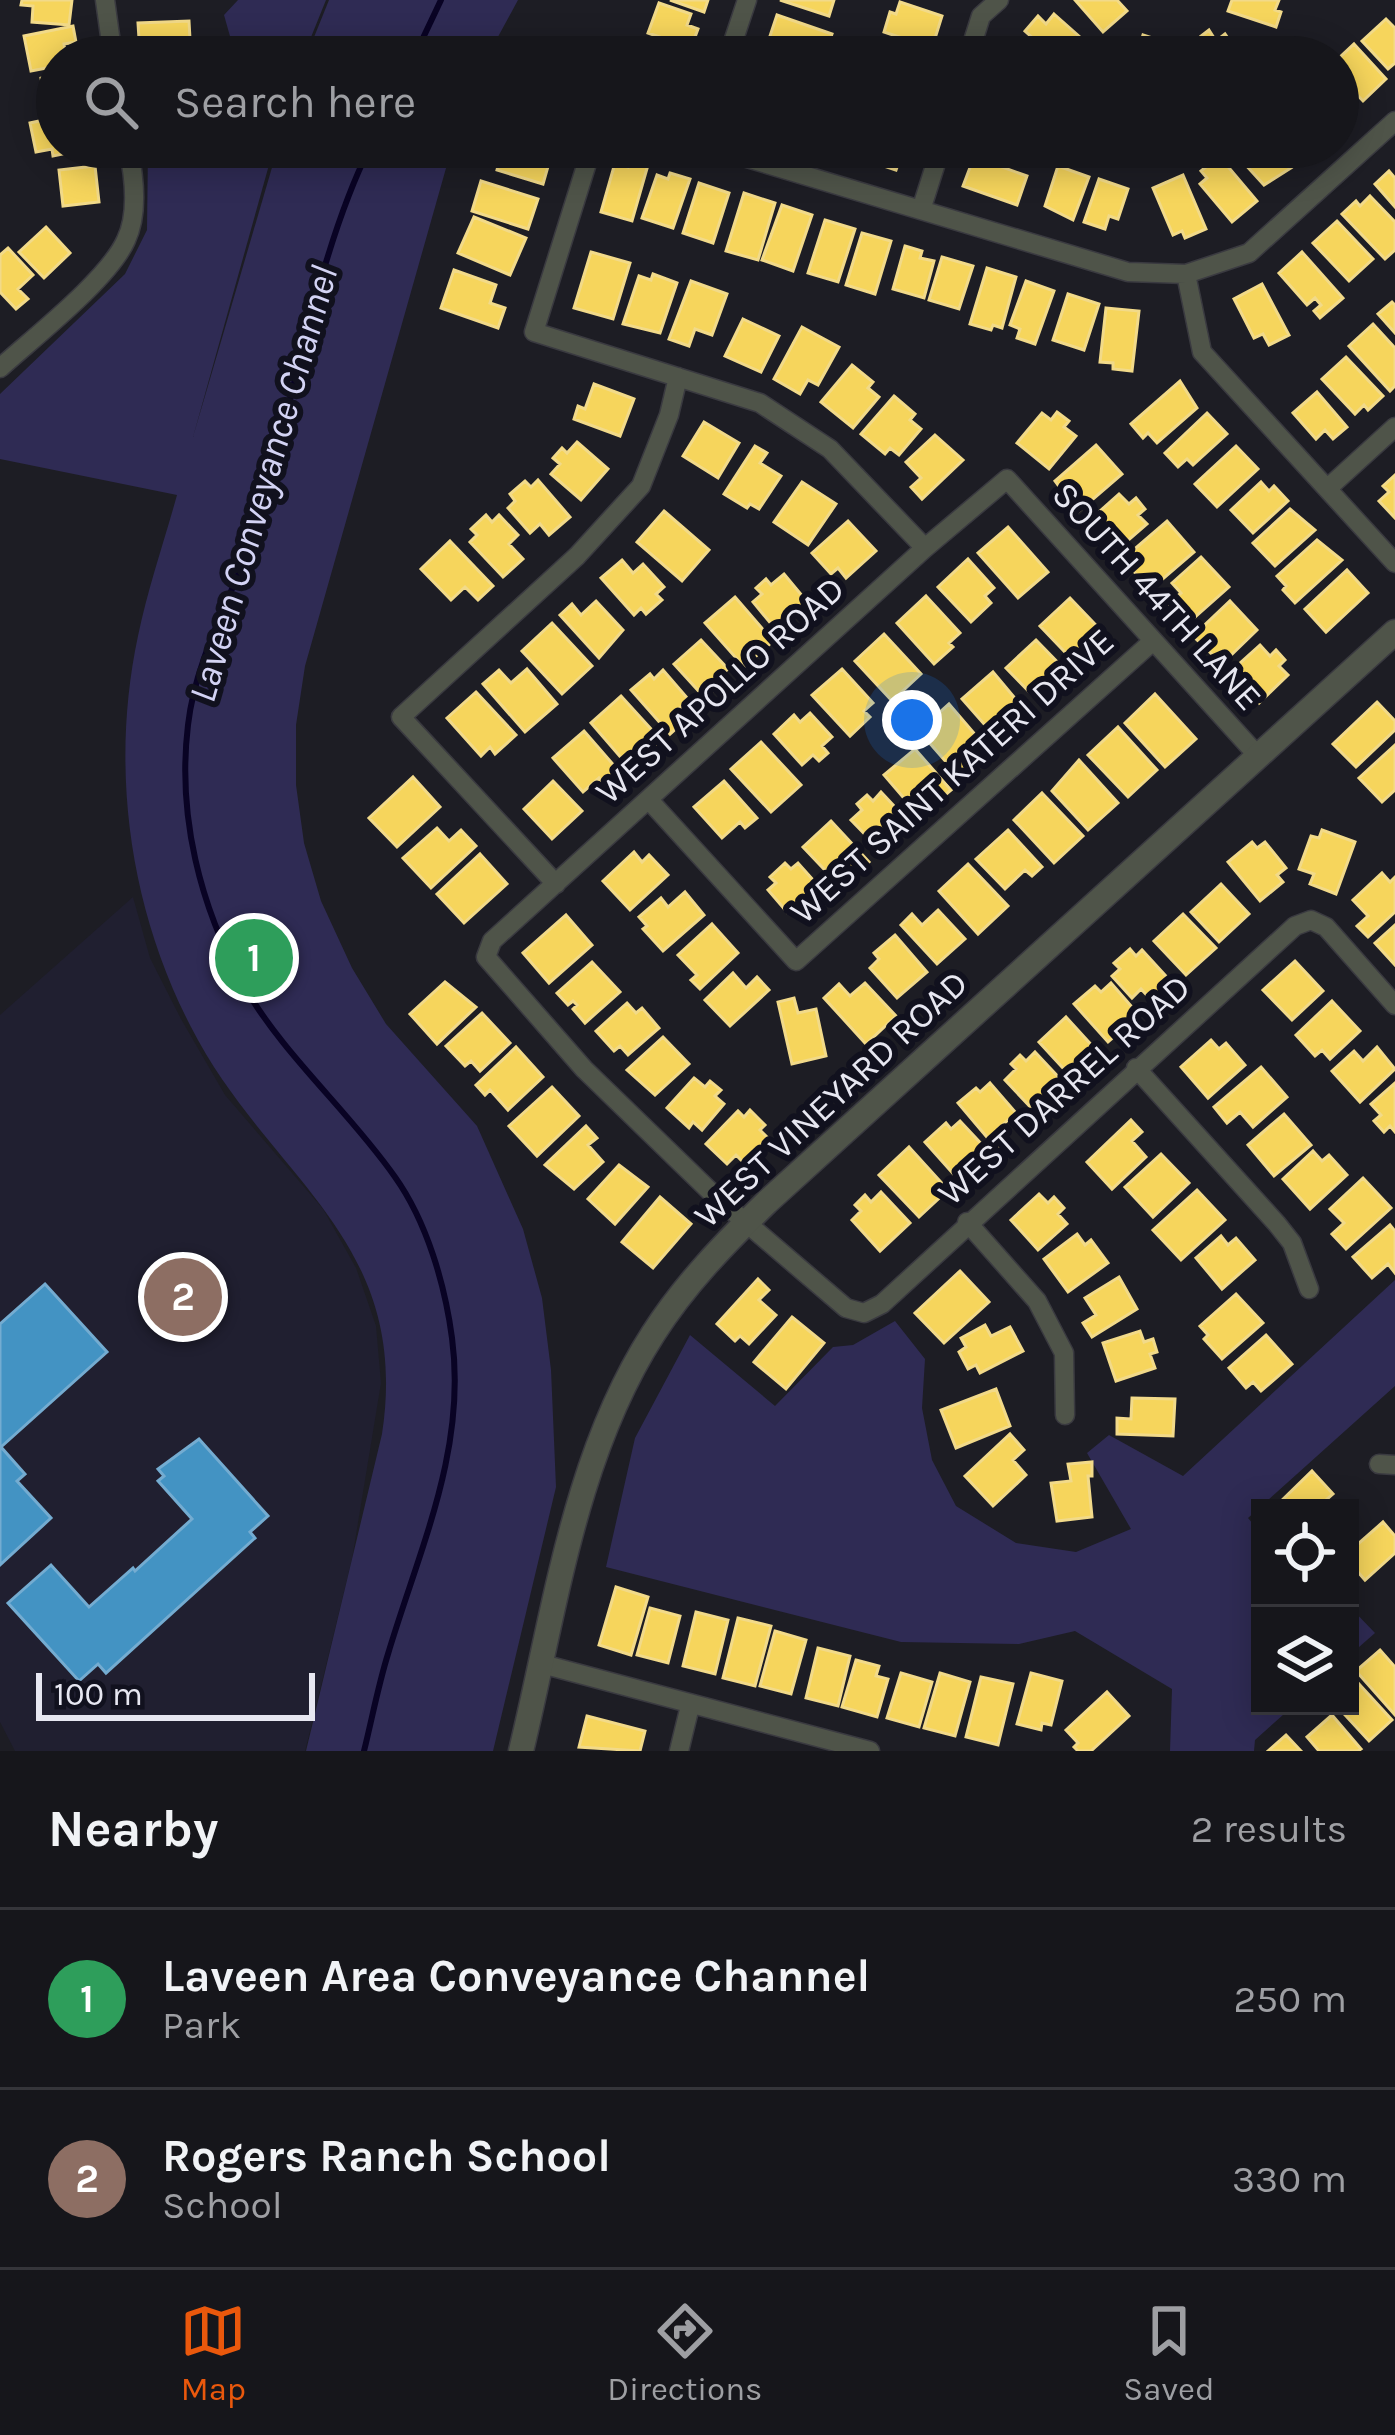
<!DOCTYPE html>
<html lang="en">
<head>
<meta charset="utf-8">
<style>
	:root { --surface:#16161b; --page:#1f1f24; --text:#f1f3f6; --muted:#9e9fa3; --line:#35353a; --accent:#ea580c }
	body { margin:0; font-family:Karla,sans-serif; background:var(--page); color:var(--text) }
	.controls { position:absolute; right:36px; bottom:36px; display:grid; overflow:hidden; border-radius:0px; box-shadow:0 6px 30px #0003 }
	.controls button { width:108px; height:108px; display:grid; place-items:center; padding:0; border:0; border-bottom:3px solid var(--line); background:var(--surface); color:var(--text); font:60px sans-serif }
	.scale { position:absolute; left:36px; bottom:30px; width:279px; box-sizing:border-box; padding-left:12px; border:6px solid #e7e7f1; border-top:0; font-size:33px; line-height:42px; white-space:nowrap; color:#e7e7f1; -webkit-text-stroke:9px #11111e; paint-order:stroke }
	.you { position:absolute; left:912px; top:720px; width:42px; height:42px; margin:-30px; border:9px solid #fff; border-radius:50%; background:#1a73e8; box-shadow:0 0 0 18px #1a73e833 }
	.badge { display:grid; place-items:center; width:78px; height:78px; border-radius:50%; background:var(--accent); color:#fff; font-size:39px; font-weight:700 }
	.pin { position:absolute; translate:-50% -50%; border:6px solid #fff; box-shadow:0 3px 12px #0006 }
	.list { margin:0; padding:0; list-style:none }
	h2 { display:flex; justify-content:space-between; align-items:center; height:156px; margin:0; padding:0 48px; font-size:51px }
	h2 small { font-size:39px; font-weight:400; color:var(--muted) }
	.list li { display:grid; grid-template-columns:78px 1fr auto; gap:36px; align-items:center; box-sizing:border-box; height:180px; padding:0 48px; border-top:3px solid var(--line) }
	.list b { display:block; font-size:45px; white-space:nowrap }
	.list p { margin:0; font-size:39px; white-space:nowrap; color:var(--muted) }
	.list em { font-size:39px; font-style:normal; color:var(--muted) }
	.icon { flex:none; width:66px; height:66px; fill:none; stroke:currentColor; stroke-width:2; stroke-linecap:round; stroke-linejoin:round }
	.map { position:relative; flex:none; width:1395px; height:1751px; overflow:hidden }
	.search { position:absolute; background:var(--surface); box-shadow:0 6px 30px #0003; left:36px; right:36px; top:36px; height:132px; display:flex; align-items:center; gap:30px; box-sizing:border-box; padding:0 42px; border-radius:66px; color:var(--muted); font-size:45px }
	.sheet { height:516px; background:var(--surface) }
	nav { display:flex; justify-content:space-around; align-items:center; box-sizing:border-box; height:168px; border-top:3px solid var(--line); background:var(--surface); font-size:33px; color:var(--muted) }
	nav a { display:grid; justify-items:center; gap:6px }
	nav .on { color:var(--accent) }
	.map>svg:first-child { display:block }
</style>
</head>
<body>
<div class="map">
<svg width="1395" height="1751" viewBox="0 0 1395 1751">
	<rect width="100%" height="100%" fill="#1d1d24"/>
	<path fill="#201f30" d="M133,897L150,958L181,1019L225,1095L323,1209L356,1268L376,1326L381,1383L352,1559L305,1751H15L0,1722V1015Z"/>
	<path fill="#2f2b54" d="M238,0H326L303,57H223L235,54L224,15Z
		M329,0H518L487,57H306Z
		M148,147H274L193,437L278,147H452L305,666L296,725V785L304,843L321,901L352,968L386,1024L477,1126L523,1229L542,1298L551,1370L556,1487L493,1751H306L382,1434C412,1237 268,1178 191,1027C129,907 110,767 138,636C148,588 164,542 177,495L0,459V394L125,274L147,230Z
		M1395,1280V1386L1248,1518L1260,1532V1706H1293L1255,1740L1254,1751H1170L1172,1689L1075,1631L1019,1644L901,1642L606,1567L635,1438L690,1335L775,1406L833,1347L853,1345L895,1321L925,1359L922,1408L932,1460L956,1506L1016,1543L1076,1552L1131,1529L1087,1453L1109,1435L1183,1476Z
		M1350,1607L1375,1633L1350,1655Z"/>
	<path fill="#f6d55c" stroke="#f2da89" stroke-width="3" d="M22,0H72L69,25L32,22L33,6L21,5Z
		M670,0H708L704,12Z
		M780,0H834L829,16Z
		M1075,0H1117L1127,11L1103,32Z
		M1232,0H1279L1275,10L1281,12L1276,27L1228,11Z
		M900,2L942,16L932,48L884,32L890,12L896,14Z
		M659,3L691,14L687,25L698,29L691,48L648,33Z
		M1054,14L1080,37L1062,57H1054L1025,31L1038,16L1046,24Z
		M777,15L832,34L824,57H802L767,45Z
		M1386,19L1395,28V63L1388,69L1362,41Z
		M189,21L191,57H154V38L139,39L138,23Z
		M73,26L76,42L64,44L66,57H57V66L31,71L24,36Z
		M1209,30L1216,41L1225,34L1241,57H1202L1192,43Z
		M1143,35L1174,45L1170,57H1136Z
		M876,42L926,57H865L872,56Z
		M1354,44L1386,79L1363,101L1338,75V59Z
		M644,45L673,57H639Z
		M57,74V112L48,114L41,78Z
		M1338,96L1353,114L1339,126L1338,125Z
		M57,117V147L92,148L53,156L52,149L36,152L30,123Z
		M495,147H526L542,152L540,160L549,163L543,184L497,170L499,162L491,160Z
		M850,147H904L896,170L854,156L856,149Z
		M996,147H1033L1029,158Z
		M1237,147H1273L1291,168L1264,185L1233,151Z
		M1286,147H1313L1299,161Z
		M1219,156L1257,201L1232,222L1200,184L1207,178L1201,171Z
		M974,157L1027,176L1017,205L963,186Z
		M630,160L648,165L632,221L601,212L615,163L628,167Z
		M95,166L99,202L63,206L59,170Z
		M1058,166L1089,177L1073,220L1045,206Z
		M1389,171L1395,178V207L1375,184Z
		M670,173L690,179L673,228L642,218L657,175L668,179Z
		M1183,175L1206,229L1185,238L1182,231L1173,235L1153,188Z
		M1099,179L1128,189L1118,219L1109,216L1105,229L1084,222Z
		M481,181L538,199L528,229L472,211Z
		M699,183L729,193L713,243L683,233Z
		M744,193L775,203L758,260L726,251Z
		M1370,196L1395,222V250L1385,259L1342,214L1356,201L1360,206Z
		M782,205L812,215L793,271L762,260Z
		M474,217L526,238L510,275L458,253Z
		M825,220L855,229L838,282L808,273Z
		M1337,221L1373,259L1349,281L1313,243Z
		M46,227L70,253L44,278L19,252Z
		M862,233L891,241L875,294L846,285Z
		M905,246L922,251L920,258L934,261L924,298L893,289Z
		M8,248L33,275L18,289L28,299L16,309L0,292V255Z
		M591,252L630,263L613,319L574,308Z
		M1302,252L1343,298L1320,318L1314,311L1321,305L1315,298L1307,305L1279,273Z
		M942,257L973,266L959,309L929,300Z
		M987,268L1016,277L1002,328L993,325L991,330L970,324Z
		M454,270L496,285L490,303L505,308L498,328L441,308Z
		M653,274L677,283L660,333L623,324L639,276L651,280Z
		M691,281L727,294L712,335L695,329L689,346L669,339Z
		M1026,281L1054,291L1035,344L1017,338L1020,329L1010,325Z
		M1262,284L1289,335L1269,345L1263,334L1254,338L1234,299Z
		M1068,294L1099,304L1084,350L1053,340Z
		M1392,302L1395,305V333L1378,314Z
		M1106,308L1139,311L1132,371L1113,369V363L1100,362Z
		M743,319L779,336L761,372L725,356Z
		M1373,324L1395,348V386L1390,391L1349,346Z
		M802,327L839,347L818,385L808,380L800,394L774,379Z
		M1346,357L1383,396L1368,410L1364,405L1355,414L1322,379Z
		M852,365L873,382L868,388L879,397L853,428L821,402Z
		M1180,381L1197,408L1157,443L1148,433L1143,438L1131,424Z
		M594,384L634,399L620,436L574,419L578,406L585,409Z
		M1317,392L1347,427L1333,439L1325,430L1316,439L1293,413Z
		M894,396L915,414L910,420L921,429L899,455L890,448L885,454L861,434Z
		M1057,412L1069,421L1064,427L1076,436L1049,469L1017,443L1042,413L1051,420Z
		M1207,413L1227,434L1193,465L1187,459L1178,467L1165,453Z
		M704,422L739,443L718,478L683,456Z
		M935,435L963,460L922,499L911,487L921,478L906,462Z
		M577,442L608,469L581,500L551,474L560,464L553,458L562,448L567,453Z
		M1096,445L1122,474L1078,512L1055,481Z
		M755,446L767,453L760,463L781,476L759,509L750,504L747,508L724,494Z
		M1236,446L1258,469L1217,507L1195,484Z
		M1395,475V518L1379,501L1389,492L1383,486Z
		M538,480L570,517L549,535L540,524L530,533L508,508L515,501L510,494L525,481L531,487Z
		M802,482L836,504L808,545L774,522Z
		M1261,482L1269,491L1274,486L1288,501L1253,533L1231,510Z
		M1119,494L1129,504L1136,498L1145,509L1138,515L1147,524L1117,550L1090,520Z
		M1290,509L1315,530L1275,566L1253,543Z
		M664,511L709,550L682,581L637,542Z
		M486,515L492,522L499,515L518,535L509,544L523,559L503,577L470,542L477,535L471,529Z
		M848,521L876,551L846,578L838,568L831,574L812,553Z
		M1167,521L1194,552L1150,590L1123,559Z
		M1008,527L1048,572L1018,598L978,553Z
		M1317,540L1342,560L1295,603L1283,590L1286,586L1277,576Z
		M450,541L493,586L478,600L465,587L451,600L421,569Z
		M1201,557L1229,587L1185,626L1166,606L1181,593L1172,583Z
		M968,559L994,588L985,596L991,603L971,622L938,587Z
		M622,560L633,573L643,564L664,587L656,594L662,600L646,614L641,608L634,615L601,578Z
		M1347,570L1368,593L1326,632L1305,609Z
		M784,574L809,604L777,631L753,602L762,594L756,588L766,579L771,585Z
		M926,596L960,633L949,643L953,647L934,664L897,623Z
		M735,597L773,641L744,667L705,623Z
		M1070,598L1111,641L1081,669L1040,626Z
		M596,601L623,630L599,658L560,615L572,604L581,615Z
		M1230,601L1257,630L1222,664L1193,636Z
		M552,623L592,666L562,694L522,651Z
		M884,634L921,674L892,701L855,661Z
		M701,640L728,669L716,680L720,684L705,698L674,664Z
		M1036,640L1070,675L1040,703L1006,668Z
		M1260,645L1270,656L1276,650L1285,660L1279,666L1288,675L1259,703L1230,672Z
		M527,669L557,704L525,732L483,684L499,670L511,683Z
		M842,669L873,703L864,711L870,717L850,736L812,695Z
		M663,670L689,700L673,714L681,724L670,734L631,690L650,674L654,679Z
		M993,672L1029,715L999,741L962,699Z
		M476,692L516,735L495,754L490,747L481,756L447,718Z
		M1155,694L1196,739L1165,767L1125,723Z
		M621,696L661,740L630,768L591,723Z
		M1377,702L1395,721V730L1356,767L1333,744Z
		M949,704L991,753L961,779L919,731Z
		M810,713L832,737L822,746L828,753L819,761L813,755L802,765L774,734L794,715L800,722Z
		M1118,727L1157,770L1128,797L1088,755Z
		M584,731L624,777L609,790L599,778L583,792L553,758Z
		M761,742L801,785L771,812L731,769Z
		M1395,745V790L1382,802L1359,778Z
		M915,749L951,790L931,807L919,794L908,803L884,775Z
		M1079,760L1118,803L1088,830L1052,791Z
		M413,777L440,807L397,847L369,818Z
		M553,781L582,811L552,839L524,809Z
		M724,781L757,818L745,828L740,822L722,838L694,807Z
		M881,792L910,823L881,851L851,820L862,810L857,804L867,795L873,801Z
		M1042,793L1083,836L1054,863L1014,820Z
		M831,821L869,862L842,888L803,847Z
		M437,828L449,841L461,830L476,846L431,888L403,858Z
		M1008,830L1042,867L1032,876L1025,870L1005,889L976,859Z
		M1322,830L1355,842L1336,894L1310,884L1314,874L1299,869L1311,836L1319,838Z
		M1252,842L1257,848L1265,842L1286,868L1277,875L1283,882L1260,901L1228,862Z
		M634,852L642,862L649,855L668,875L630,910L603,881Z
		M480,854L507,884L464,923L437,894Z
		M785,863L791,869L798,863L830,899L810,918L797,903L787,912L768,890L776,883L770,877Z
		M968,864L1008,906L978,934L939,891Z
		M1382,873L1390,882L1395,877V912L1368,937L1357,926L1368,916L1353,900Z
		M1221,884L1249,914L1219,942L1191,912Z
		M685,892L704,915L663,951L643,929L647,926L639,917L661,898L668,907Z
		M938,910L965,939L937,964L901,925L912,914L922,925Z
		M1183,914L1216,948L1186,975L1154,941Z
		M566,915L592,945L549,983L523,953Z
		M712,924L738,953L700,989L691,980L697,975L678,955Z
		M1395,925V965L1375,943Z
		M895,935L927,972L897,998L870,968L879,959L874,953Z
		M1130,949L1136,956L1142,950L1174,985L1154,1003L1141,989L1132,998L1112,976L1120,969L1114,963Z
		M1295,961L1323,991L1292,1020L1263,990Z
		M592,962L620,992L585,1023L573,1009L577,1005L573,1001L568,1005L557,993Z
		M733,973L746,988L757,977L769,990L730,1026L705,1000Z
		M445,982L476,1007L437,1044L410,1014Z
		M865,983L896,1016L866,1044L824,998L839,984L850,996Z
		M1111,983L1139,1015L1108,1042L1074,1004L1095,986L1101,992Z
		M794,998L798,1013L816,1009L826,1056L792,1064L778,1002Z
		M1332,1001L1360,1031L1330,1059L1322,1050L1315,1056L1296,1035Z
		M627,1003L636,1013L642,1008L659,1028L628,1055L620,1046L614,1051L596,1031Z
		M482,1013L510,1043L480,1071L471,1061L465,1066L446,1046Z
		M1066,1017L1096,1050L1080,1065L1084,1070L1073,1079L1039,1042Z
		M663,1037L689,1064L655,1095L627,1070Z
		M1211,1040L1219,1049L1226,1043L1245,1065L1208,1098L1181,1067Z
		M516,1047L543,1077L508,1110L490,1090L485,1095L476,1085Z
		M1377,1047L1395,1069L1360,1102L1332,1071L1354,1051L1363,1061Z
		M1035,1052L1064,1083L1034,1111L1005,1080L1016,1069L1011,1064L1020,1055L1026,1061Z
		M1261,1067L1287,1097L1253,1127L1240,1112L1227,1123L1214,1107Z
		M694,1078L705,1087L710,1081L721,1090L715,1096L724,1104L702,1130L693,1122L689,1128L667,1108Z
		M990,1083L1016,1113L999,1128L1008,1139L997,1149L958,1103L976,1088L980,1092Z
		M1395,1083V1132L1390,1126L1384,1132L1374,1121L1381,1115L1371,1104Z
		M552,1087L579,1116L537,1156L509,1126Z
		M750,1110L765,1125L760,1130L768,1138L744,1163L736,1155L727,1164L706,1144L738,1111L744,1117Z
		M1284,1114L1311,1145L1274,1176L1248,1145Z
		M1131,1120L1142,1132L1132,1141L1146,1157L1112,1189L1087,1162Z
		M960,1121L988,1151L958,1179L925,1142L946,1123L951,1129Z
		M586,1126L597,1138L588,1145L603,1162L574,1189L545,1165Z
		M909,1147L948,1190L919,1217L879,1175Z
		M1313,1151L1322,1161L1329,1155L1347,1175L1310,1209L1283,1179Z
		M1161,1154L1189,1183L1153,1217L1125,1187Z
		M619,1165L648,1187L615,1224L588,1199Z
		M1363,1178L1391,1208L1346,1249L1332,1234L1344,1223L1330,1209Z
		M1197,1190L1225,1220L1181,1260L1153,1230Z
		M881,1192L910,1223L880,1251L852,1220L861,1211L855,1205L865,1195L871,1202Z
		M1039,1194L1048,1203L1054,1197L1064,1208L1058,1214L1067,1224L1038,1250L1011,1220Z
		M660,1197L691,1224L653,1268L622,1242Z
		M1390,1225L1395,1231V1273L1388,1264L1372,1278L1353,1257Z
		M1077,1234L1085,1245L1091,1240L1108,1263L1068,1292L1044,1259Z
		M1221,1236L1228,1245L1236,1238L1255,1260L1222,1289L1196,1258Z
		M960,1271L989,1302L944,1343L915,1313Z
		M1119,1277L1137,1309L1092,1337L1083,1323L1096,1315L1085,1298Z
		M758,1279L769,1290L759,1300L776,1315L749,1344L740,1336L735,1341L717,1324Z
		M1236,1294L1263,1323L1222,1359L1204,1339L1208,1335L1200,1326Z
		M792,1317L824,1343L786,1389L754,1362Z
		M985,1325L991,1336L1010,1327L1023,1351L980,1373L976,1365L968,1369L959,1352L966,1347L961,1338Z
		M1140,1331L1144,1342L1153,1339L1157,1352L1150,1354L1155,1368L1116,1381L1103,1343Z
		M1266,1335L1292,1364L1261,1391L1253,1382L1246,1388L1229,1368Z
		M996,1389L1010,1426L956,1448L941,1410Z
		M1132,1398L1175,1399L1173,1436L1117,1434V1418L1131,1419Z
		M1010,1434L1024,1450L1013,1460L1026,1475L993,1506L965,1476Z
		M1092,1462V1476H1088L1092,1517L1057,1521L1051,1483L1071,1481L1068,1464Z
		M1312,1471L1333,1494L1317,1508H1274Z
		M1383,1522L1395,1536V1553L1365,1580L1350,1563V1551Z
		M616,1587L648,1597L631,1655L599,1645Z
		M650,1608L680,1616L668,1663L637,1655Z
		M696,1612L728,1620L715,1674L683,1666Z
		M738,1618L771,1626L755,1686L723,1678Z
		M775,1631L806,1640L791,1694L760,1686Z
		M818,1648L850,1656L838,1706L806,1698Z
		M1380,1650L1395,1667V1715L1356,1671Z
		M856,1660L879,1666L876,1676L888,1679L877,1717L842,1707Z
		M901,1673L932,1682L919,1727L887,1718Z
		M940,1673L970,1682L955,1736L924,1728Z
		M1031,1673L1062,1681L1051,1725L1042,1723L1041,1730L1017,1724Z
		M981,1677L1013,1684L998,1745L966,1737Z
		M1359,1684L1392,1720L1369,1741L1345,1715L1351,1710L1348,1706L1350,1693Z
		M1107,1692L1129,1716L1091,1751H1078L1074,1747L1078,1743L1066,1730Z
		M1332,1715L1361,1749L1358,1751H1319L1307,1737Z
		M587,1716L645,1731L640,1751L579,1747Z
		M1286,1735L1301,1751H1268Z"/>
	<path fill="#4393c3" stroke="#74acd1" stroke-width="3" d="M45,1284L107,1352L1,1447L25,1474L17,1481L51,1518L0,1565V1324Z
		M199,1439L268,1516L250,1532L255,1538L106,1673L98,1664L79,1681L8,1603L51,1565L89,1607L133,1568L135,1571L192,1519L158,1481L164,1476L158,1469Z"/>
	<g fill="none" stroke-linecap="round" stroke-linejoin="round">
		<path stroke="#090324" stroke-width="6" d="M414,57L441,0
			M364,1751C372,1719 378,1686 388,1654C419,1550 467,1450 452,1338C445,1285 427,1222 395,1177C349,1111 284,1056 244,986C200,907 177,815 188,725C196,653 238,587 259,519C294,401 316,256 370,147"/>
		<defs>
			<path id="minor" d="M105,0L113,57
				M728,57L747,0
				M968,57L981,16L999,0
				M592,147L534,332L760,403L830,449L925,548
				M710,147L1128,272L1186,274L1249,253L1395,121
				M921,210L941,147
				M1186,274L1202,352L1395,563
				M0,368C33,338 109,279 126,240C139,213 134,175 128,147
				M1328,488L1395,427
				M1258,756L1007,479L925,548L492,941L486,957L584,1069L715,1196L846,1308L864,1313L882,1304L1295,926L1311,920L1326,927L1395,1005
				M649,800L796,961L1153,641
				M556,884L401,717L577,556L641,486L669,415L678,377
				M1136,1068L1277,1224L1292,1243L1309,1289
				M967,1222L1037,1301L1064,1353L1065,1415
				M1379,1464L1395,1465
				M542,1664L870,1751
				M679,1751L690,1706"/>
			<path id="tertiary" d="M521,1751C555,1611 574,1457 653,1334C685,1284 725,1243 767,1202L1395,632"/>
		</defs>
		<use href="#minor" stroke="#3a3a40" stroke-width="21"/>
		<use href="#tertiary" stroke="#3a3a40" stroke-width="27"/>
		<use href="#minor" stroke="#4f5449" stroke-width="18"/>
		<use href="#tertiary" stroke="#4f5449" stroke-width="24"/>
	</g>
	<g text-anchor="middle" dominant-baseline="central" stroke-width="12" stroke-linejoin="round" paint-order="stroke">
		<g font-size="36" fill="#e7e7f1" stroke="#11111e">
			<text transform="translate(1157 596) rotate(48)">SOUTH 44TH LANE</text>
			<text transform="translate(720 690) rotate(-42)">WEST APOLLO ROAD</text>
			<text transform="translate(952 776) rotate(-42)">WEST SAINT KATERI DRIVE</text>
			<text transform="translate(1064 1090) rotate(-42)">WEST DARREL ROAD</text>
			<text transform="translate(831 1099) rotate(-43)">WEST VINEYARD ROAD</text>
		</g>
		<g font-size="39" font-style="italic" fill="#d3d3f4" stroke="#11111e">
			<text transform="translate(263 484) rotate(-74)">Laveen Conveyance Channel</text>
		</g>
	</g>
</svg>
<div class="controls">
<button><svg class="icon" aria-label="locate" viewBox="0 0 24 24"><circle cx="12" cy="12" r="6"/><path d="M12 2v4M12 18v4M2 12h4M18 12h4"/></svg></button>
<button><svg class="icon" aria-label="layers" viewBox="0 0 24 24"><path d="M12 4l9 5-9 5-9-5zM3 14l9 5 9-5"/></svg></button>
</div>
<div class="scale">100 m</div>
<div class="you"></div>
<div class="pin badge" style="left:254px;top:958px;background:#2e9e5b">1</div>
<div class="pin badge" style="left:183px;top:1297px;background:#8d6e63">2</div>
<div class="search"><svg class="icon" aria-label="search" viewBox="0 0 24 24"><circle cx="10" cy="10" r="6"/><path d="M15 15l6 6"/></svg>Search here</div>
</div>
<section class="sheet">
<h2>Nearby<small>2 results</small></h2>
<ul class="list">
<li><span class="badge" style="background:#2e9e5b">1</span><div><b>Laveen Area Conveyance Channel</b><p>Park</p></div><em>250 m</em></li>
<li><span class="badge" style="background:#8d6e63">2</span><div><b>Rogers Ranch School</b><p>School</p></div><em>330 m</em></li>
</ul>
</section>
<nav>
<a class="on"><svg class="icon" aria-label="map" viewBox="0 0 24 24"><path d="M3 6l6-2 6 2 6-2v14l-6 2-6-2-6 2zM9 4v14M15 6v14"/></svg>Map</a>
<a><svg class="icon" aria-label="directions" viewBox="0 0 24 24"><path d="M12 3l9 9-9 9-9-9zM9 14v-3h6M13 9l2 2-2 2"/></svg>Directions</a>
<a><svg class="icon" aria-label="saved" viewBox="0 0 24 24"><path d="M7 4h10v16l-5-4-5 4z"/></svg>Saved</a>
</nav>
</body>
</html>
